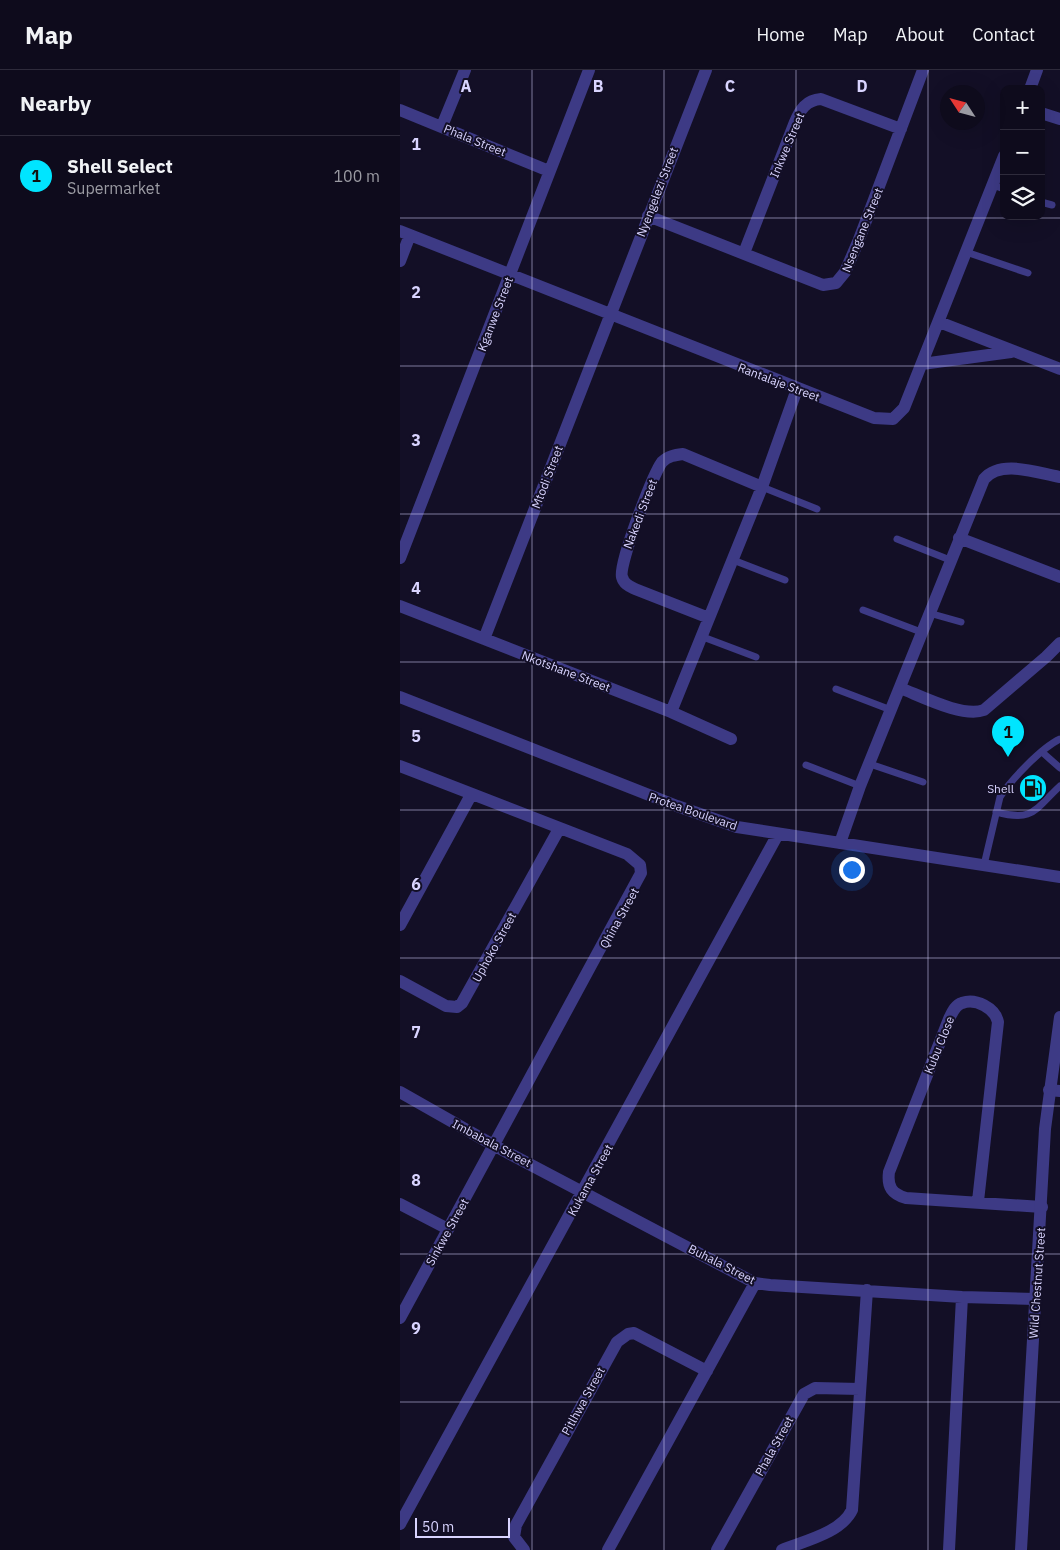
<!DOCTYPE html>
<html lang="en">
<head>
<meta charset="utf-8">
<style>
	:root { --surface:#0e0b1c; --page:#1c1929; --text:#f1f3f6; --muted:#9b9ba3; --line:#2e2b3b; --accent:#00e5ff }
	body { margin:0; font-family:"IBM Plex Sans",sans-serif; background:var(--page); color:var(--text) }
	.controls { position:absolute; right:15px; top:15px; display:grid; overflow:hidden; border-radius:10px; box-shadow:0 5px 20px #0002 }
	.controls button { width:45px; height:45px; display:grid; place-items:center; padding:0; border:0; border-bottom:1px solid var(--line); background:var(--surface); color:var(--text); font:25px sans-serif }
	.compass { position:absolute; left:540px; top:15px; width:45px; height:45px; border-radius:50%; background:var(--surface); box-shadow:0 5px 20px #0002; rotate:306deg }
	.scale { position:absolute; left:15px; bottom:12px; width:95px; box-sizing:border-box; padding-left:5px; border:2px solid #d9d4ff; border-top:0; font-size:14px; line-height:18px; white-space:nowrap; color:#d9d4ff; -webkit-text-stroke:4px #130f26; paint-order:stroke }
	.you { position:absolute; left:451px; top:799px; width:18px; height:18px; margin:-12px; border:4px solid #fff; border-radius:50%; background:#1a73e8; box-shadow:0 0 0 8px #1a73e833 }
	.badge { display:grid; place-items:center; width:32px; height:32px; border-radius:50%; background:var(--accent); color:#111; font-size:16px; font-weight:700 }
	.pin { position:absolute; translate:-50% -41px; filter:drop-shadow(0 1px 2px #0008) }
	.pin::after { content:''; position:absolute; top:26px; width:18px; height:15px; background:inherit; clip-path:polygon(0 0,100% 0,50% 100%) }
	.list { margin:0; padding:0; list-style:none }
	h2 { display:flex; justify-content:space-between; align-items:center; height:65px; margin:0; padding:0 20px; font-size:21px }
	h2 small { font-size:16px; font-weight:400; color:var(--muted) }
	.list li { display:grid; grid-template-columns:32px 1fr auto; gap:15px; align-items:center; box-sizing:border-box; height:80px; padding:0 20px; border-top:1px solid var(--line) }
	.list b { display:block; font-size:19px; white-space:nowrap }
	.list p { margin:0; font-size:16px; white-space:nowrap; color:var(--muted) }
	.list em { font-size:16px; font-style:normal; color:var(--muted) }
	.icon { flex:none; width:28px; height:28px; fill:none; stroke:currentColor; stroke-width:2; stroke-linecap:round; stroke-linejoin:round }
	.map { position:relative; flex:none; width:660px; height:1480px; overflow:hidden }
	header { display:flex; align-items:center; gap:30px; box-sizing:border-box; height:70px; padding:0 25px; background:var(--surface); border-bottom:1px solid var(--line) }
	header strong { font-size:24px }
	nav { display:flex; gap:28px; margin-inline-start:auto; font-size:18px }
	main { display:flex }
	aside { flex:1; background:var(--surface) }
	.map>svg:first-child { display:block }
</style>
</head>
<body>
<header>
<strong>Map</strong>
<nav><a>Home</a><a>Map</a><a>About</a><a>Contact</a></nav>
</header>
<main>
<aside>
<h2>Nearby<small></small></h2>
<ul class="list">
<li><span class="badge">1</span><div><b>Shell Select</b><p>Supermarket</p></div><em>100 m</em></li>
</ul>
</aside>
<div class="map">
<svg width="660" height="1480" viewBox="0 0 660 1480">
	<rect width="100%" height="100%" fill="#130f26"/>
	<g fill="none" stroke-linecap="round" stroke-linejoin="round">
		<path stroke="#3d3a85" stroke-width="7" d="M593,115L604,119
			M641,132L652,135
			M566,182L628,203
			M362,417L417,439
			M497,469L550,490
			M333,490L385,510
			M463,540L521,562
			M529,543L561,552
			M303,567L356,587
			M436,619L491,640
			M642,682L660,698
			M470,694L523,712
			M406,695L460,716
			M596,742C634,752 634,740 660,716
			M584,795L600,727C611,710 641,678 660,669"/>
		<path stroke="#3d3a85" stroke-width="12" d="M630,19L637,0
			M0,40L149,101
			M641,43L660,49
			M42,56L65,0
			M248,146L423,215L436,213L445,202L458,172L523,0
			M0,161L474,348L493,349L504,338L604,86
			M344,183L395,52C400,40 406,30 421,29L501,59
			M0,191L10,165
			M539,252L660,299
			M522,294L611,282
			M559,468L660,507
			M0,488L189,0
			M0,536L271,642L331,669
			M309,548L235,519C229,516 224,514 222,507C218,495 253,404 262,392C268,386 275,385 283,384L362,417
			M84,569L306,0
			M500,618C521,626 563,648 584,640L646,587L660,573
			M0,627L277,736L337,757L660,807
			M271,642L362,417L397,319
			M0,696L227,784L240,795L241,803L0,1248
			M440,773L460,716L584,409C601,389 637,403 660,407
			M0,855L71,725
			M0,911L46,936L57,937L62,933L159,759
			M649,1020L660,1021
			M0,1022L95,1076L355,1213L370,1215L562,1227L635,1229
			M578,1131L598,952C595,938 576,928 562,933C555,935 552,943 549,949L489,1102C487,1117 492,1124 506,1128L642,1137
			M0,1134L48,1159
			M0,1454L378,764
			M124,1480L114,1467L116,1455L217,1272L228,1264L234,1263L307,1301
			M208,1480L355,1213
			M317,1480L404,1324L415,1318L460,1319
			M382,1480C404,1471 441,1463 452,1440L467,1220
			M549,1480L562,1227"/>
		<path stroke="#3d3a85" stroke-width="12" d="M621,1480L645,1059L660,947"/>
	</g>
	<path fill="none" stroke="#d9d4ff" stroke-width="1" stroke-opacity="0.55" d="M132,0V1480M264,0V1480M396,0V1480M528,0V1480M0,148H660M0,296H660M0,444H660M0,592H660M0,740H660M0,888H660M0,1036H660M0,1184H660M0,1332H660"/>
	<defs>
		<symbol id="fuel-disc" viewBox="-11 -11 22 22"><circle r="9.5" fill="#00e5ff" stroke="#130f26"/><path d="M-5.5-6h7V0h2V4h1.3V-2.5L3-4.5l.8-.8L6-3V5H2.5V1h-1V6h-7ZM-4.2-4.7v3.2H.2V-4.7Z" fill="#111"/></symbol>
	</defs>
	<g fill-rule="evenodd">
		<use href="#fuel-disc" x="617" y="702" width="32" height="32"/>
	</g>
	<g text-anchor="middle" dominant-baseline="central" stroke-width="4" stroke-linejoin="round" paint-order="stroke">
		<g font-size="12" fill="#d9d4ff" stroke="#130f26">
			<text transform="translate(75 70) rotate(22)">Phala Street</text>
			<text transform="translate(387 75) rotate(-67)">Inkwe Street</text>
			<text transform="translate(257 122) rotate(-69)">Nyengelezi Street</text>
			<text transform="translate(462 160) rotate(-68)">Nsengane Street</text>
			<text transform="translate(95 244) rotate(-69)">Kganwe Street</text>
			<text transform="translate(379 312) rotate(21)">Rantalaje Street</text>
			<text transform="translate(147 407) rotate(-69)">Mtodi Street</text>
			<text transform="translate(240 444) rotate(-69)">Nakedi Street</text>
			<text transform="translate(166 601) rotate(21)">Nkotshane Street</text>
			<text transform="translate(293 741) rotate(19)">Protea Boulevard</text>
			<text transform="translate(219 848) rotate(-61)">Qhina Street</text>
			<text transform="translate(94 877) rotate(-61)">Uphoko Street</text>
			<text transform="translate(539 975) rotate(-68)">Kubu Close</text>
			<text transform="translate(92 1073) rotate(28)">Imbabala Street</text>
			<text transform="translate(190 1110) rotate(-61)">Kukama Street</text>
			<text transform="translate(47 1162) rotate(-61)">Sinkwe Street</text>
			<text transform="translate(322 1194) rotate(27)">Buhala Street</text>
			<text transform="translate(637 1213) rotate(-86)">Wild Chestnut Street</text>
			<text transform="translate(183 1331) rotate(-61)">Pitlhwa Street</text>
			<text transform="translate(374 1376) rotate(-61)">Phala Street</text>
		</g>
		<g font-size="12" fill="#d9d4ff" stroke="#130f26" text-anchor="end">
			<text x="614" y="718">Shell</text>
		</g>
	</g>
	<g font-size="16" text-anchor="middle" font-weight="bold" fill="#d9d4ff" stroke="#130f26" stroke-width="4" stroke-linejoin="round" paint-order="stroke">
		<text x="66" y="22">A</text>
		<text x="198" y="22">B</text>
		<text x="330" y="22">C</text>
		<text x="462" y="22">D</text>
		<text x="16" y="80">1</text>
		<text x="16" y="228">2</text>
		<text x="16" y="376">3</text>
		<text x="16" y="524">4</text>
		<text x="16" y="672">5</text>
		<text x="16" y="820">6</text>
		<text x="16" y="968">7</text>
		<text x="16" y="1116">8</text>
		<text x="16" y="1264">9</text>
	</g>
</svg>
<div class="controls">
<button>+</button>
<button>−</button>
<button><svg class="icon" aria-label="layers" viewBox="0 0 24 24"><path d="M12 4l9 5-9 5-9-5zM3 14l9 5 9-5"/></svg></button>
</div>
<svg class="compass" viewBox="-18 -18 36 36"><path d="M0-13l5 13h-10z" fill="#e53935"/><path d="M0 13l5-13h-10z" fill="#9b9ba3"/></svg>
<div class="scale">50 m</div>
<div class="you"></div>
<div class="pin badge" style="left:608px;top:687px">1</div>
</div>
</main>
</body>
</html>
